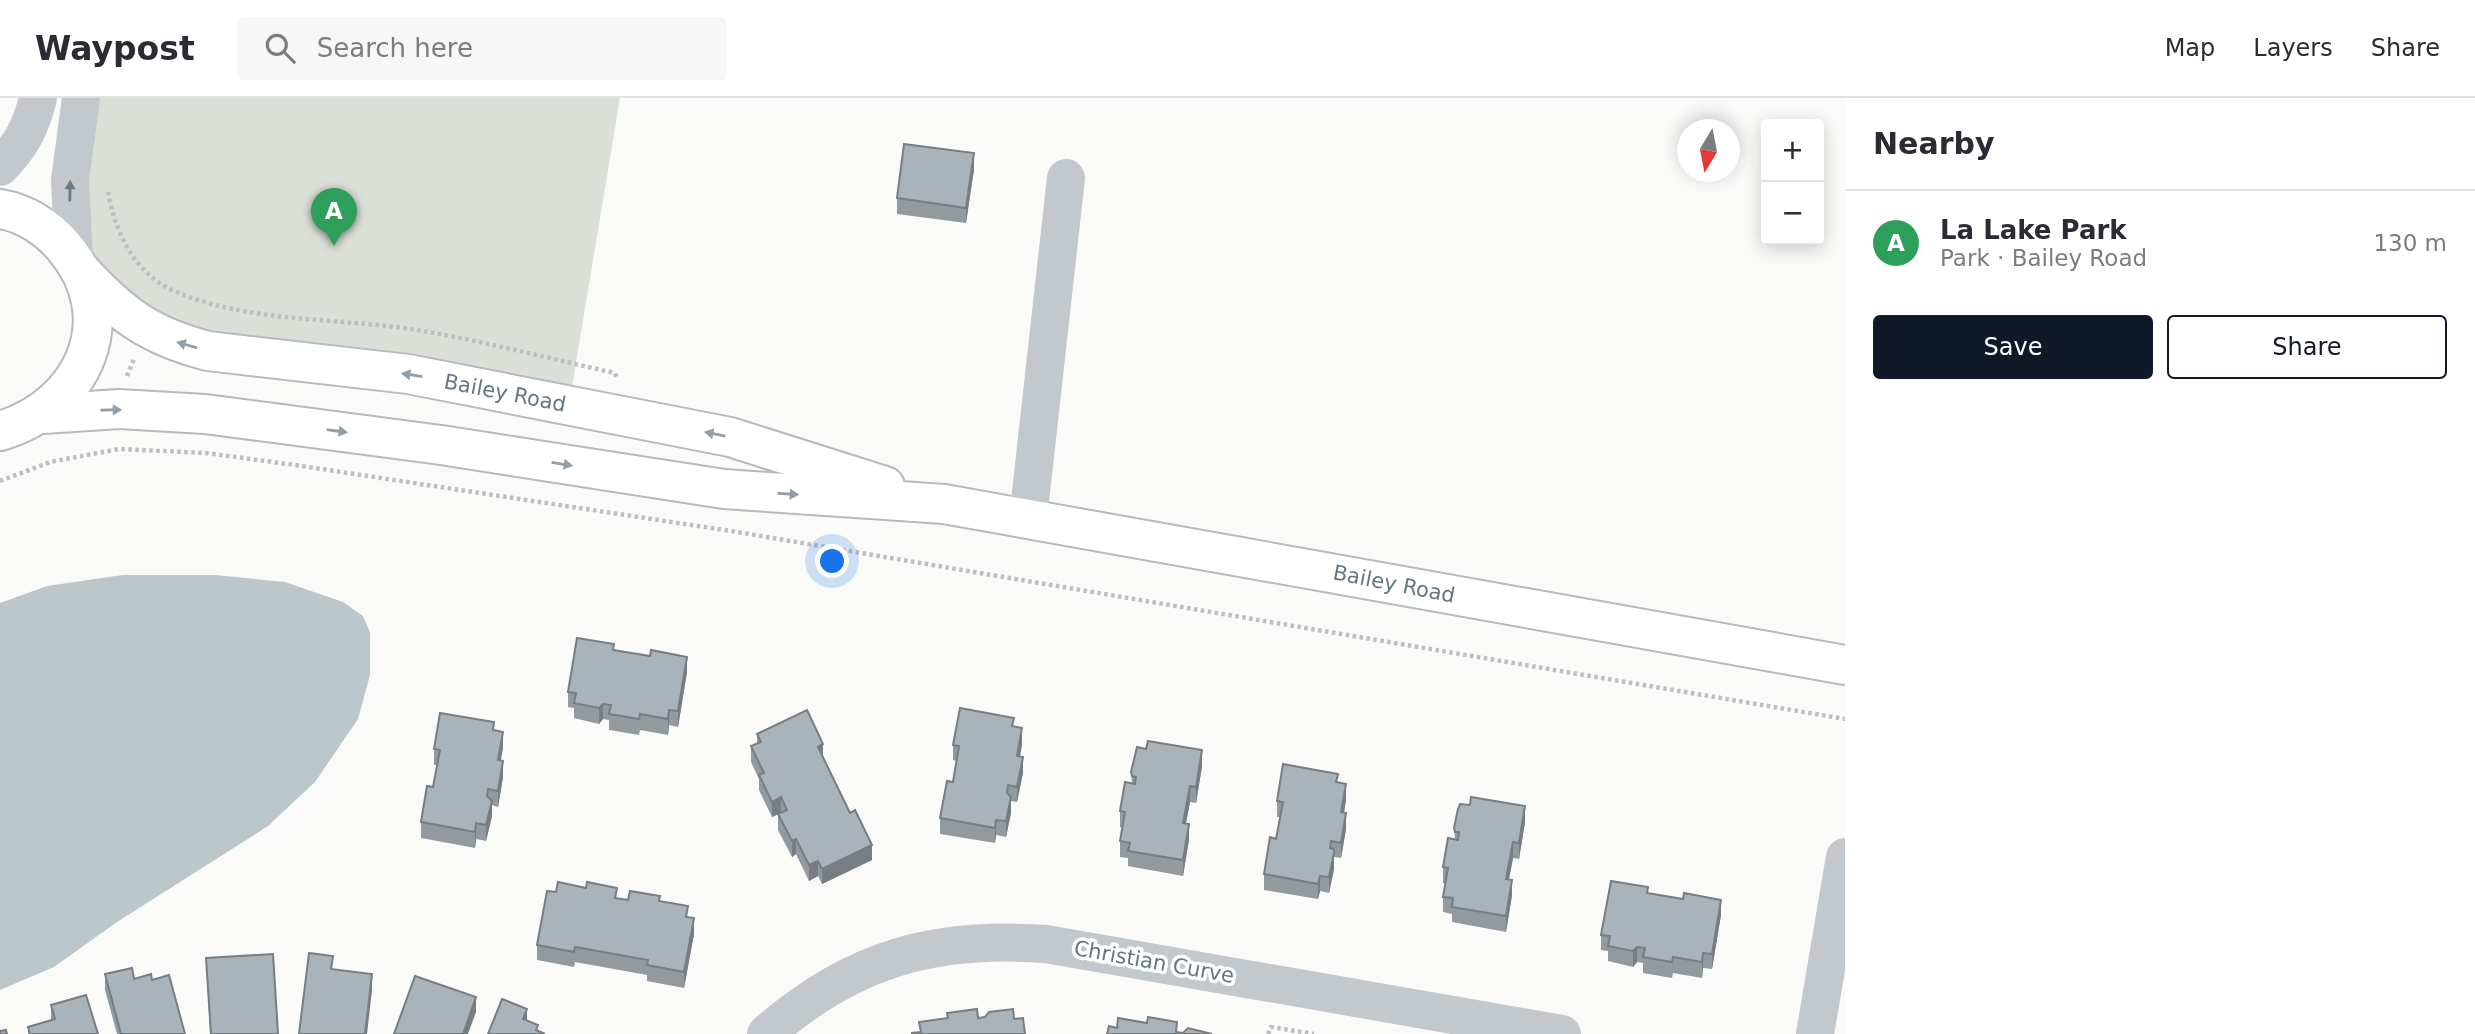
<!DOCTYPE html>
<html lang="en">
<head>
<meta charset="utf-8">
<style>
	:root { --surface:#fff; --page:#f7f7f7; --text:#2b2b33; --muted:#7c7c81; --line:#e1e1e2; --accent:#111827 }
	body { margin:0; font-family:"DejaVu Sans",sans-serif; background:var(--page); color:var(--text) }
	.controls { position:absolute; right:21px; top:21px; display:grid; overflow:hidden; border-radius:7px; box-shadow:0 4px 18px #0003 }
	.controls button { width:63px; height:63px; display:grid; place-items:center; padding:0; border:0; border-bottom:2px solid var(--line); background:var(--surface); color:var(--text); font:35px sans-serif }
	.compass { position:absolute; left:1677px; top:21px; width:63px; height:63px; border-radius:50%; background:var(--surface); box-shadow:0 4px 18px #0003; rotate:190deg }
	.you { position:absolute; left:833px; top:464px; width:24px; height:24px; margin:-18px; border:5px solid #fff; border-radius:50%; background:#1a73e8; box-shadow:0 0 0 10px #1a73e833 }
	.badge { display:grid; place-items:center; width:46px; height:46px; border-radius:50%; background:var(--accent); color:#fff; font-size:23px; font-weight:700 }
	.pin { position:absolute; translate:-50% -58px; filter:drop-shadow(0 2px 4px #0008) }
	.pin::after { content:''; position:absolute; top:37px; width:24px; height:21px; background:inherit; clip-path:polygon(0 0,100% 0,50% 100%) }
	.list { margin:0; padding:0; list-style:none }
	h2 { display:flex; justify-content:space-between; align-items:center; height:91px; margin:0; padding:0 28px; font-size:30px }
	h2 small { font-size:23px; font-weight:400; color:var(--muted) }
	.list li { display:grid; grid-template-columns:46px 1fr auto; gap:21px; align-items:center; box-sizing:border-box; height:105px; padding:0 28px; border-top:2px solid var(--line) }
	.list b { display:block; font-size:26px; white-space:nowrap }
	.list p { margin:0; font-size:23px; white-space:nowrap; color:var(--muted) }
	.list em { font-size:23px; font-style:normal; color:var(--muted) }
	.actions { display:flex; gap:14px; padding:21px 28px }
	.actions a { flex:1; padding:16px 0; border:2px solid var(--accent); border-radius:7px; text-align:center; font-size:24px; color:var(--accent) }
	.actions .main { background:var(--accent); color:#fff }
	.icon { flex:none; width:38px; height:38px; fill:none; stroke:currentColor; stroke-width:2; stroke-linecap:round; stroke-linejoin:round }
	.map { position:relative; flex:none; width:1845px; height:936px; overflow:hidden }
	header { display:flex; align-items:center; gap:42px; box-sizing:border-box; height:98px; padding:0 35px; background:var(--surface); border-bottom:2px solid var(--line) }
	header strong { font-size:33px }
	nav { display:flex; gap:38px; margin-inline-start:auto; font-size:24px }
	.search { width:490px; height:63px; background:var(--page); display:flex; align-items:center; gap:18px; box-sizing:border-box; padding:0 24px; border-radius:7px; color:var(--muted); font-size:26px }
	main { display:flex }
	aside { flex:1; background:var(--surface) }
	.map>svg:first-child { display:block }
</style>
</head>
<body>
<header>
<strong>Waypost</strong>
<div class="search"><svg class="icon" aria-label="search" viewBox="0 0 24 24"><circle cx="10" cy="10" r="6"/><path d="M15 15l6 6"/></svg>Search here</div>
<nav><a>Map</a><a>Layers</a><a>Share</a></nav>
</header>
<main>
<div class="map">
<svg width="1845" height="936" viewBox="0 0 1845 936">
	<rect width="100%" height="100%" fill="#fafaf8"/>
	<path fill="#dadfd7" d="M81,0H620L569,307L208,253L106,201L70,106Z"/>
	<path fill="#bbc7cb" d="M123,477H215L285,484L343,504L363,518L370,534V577L358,621L315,684L268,728L117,824L54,869L0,892V505L47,488Z"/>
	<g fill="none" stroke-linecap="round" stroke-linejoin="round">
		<defs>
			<path id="major" d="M0,111C25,115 48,130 64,149C124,220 84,308 0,333
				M81,173C121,217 150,238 208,253L408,276L730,339L885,388
				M43,316L119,311L205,316L441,347L724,391L944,406L1845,567"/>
		</defs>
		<use href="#major" stroke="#b5babe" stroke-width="42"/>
		<path stroke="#bbbfc2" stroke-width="4.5" stroke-dasharray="3.5 3.5" stroke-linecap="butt" d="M108,94C115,134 134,174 172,192C247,226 343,219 423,233C487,244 551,261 615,275L617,281
			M127,278L134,261
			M0,383L50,364L119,351L206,355L295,367L731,433L1845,621
			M1268,936L1271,929L1314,936"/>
		<path stroke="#c3c8cc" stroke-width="38" d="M0,69C21,48 31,29 38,0
			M74,161L70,82L81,0
			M1028,421L1066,80
			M766,936C851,861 934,838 1046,846L1562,936
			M1815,936L1845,759"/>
		<use href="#major" stroke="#fff" stroke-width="38"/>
	</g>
	<path fill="#929a9f" d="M974,71L966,125L897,116V100Z
		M614,552L687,574L678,629L669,627L668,637L640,632L639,637L609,632V622L603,621L599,626L574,620V610L568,609V594Z
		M1014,629L1022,646L1020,659L1023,675L1017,704L1011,703V715L1006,739L996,737L995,745L940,736V720L953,684L956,663L953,662V647Z
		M494,633L503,650L500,663L503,679L498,709L492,707V718L486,743L476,741L475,750L421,740V724L433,689L437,667H434V651Z
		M757,636L823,659L872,762L822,786L818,778L809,783L796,756L792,759L778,732V716L772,719L759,692V681L751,664V648L757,646Z
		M1146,651L1202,668L1196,705L1190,704L1186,725L1189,741L1183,778L1128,768V760L1120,759V743L1122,730L1120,729V713L1132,685L1131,674Z
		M1338,685L1346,702L1344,715L1346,731L1341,760L1334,759V771L1329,795L1320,793L1318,801L1264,792V776L1276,741L1280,719H1277V703Z
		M1525,724L1519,761L1513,760L1509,781L1512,797L1506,834L1452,824V816L1443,814V799L1446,786L1443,785V769L1455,741L1454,730Z
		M556,794L628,802L660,803L688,819L694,836L684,890L647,883V877L575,864L574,869L537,862V847Z
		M1648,795L1721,817L1712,871L1703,870L1702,880L1673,875L1672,880L1643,875V865L1637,864L1633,869L1608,863V853L1601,852V837Z
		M206,860L278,936H210Z
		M105,876L134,881L152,882L185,936H117L105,892Z
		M51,907L98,936H28V929L51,922Z"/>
	<path fill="#777d82" d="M974,55V71L966,125V110Z
		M687,559V574L678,629V613Z
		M603,606V621L599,626V610Z
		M669,612V627L668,637V621Z
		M1022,630V646L1017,674V658Z
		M503,634V650L498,678V662Z
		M823,646V662L818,649Z
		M1202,652V668L1196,705V689Z
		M1023,659V675L1017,704V689Z
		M503,663V679L498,709V693Z
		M1346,686V702L1341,730V714Z
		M1190,688V704L1183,740V725Z
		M781,699V715L772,719V704Z
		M1011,699V715L1006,739V723Z
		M492,703V718L486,743V727Z
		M1525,708V724L1519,761V745Z
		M1346,715V731L1341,760V745Z
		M996,722V737L995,745V730Z
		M476,725V741L475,750V734Z
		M1189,726V741L1183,778V762Z
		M796,741V756L792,759V743Z
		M1513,744V760L1506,796V781Z
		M872,747V762L822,786V771Z
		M1334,755V771L1329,795V779Z
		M818,763V778L809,783V767Z
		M1320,778V793L1318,801V786Z
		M1512,782V797L1506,834V818Z
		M1721,802V817L1712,871V856Z
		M694,820V836L684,890V874Z
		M1637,849V864L1633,869V853Z
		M1703,855V870L1702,880V864Z
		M372,876V892L367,936H365Z
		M476,899V914L468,936H463Z
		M527,911V927L523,921Z"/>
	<path fill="#aab3b9" stroke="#777d82" stroke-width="2" d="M904,46L974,55L966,110L897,100Z
		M577,540L614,546L613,552L650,558L651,552L687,559L678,613L669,612L668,621L640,616L639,621L609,616L611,607L603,606L599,610L574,605L576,595L568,594Z
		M960,610L1014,620L1012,628L1022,630L1017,658L1023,659L1017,689L1008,687L1007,695L1011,699L1006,723L996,722L995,730L940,720L947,683L953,684L959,648L953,647Z
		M807,612L823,646L818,649L850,715L855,712L872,747L822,771L818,763L809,767L796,741L792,743L778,716L787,712L781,699L772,704L759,677L764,675L751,648L761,644L757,636Z
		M440,615L494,624L493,632L503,634L498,662L503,663L498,693L488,691L487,698L492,703L486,727L476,725L475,734L421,724L427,688L433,689L440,652L434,651Z
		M1148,643L1202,652L1196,689L1190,688L1183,725L1189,726L1183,762L1128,753L1130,745L1120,743L1125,714L1120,713L1125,684L1135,686L1136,679L1132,678L1131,674L1137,649L1146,651Z
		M1283,666L1338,676L1336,684L1346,686L1341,714L1346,715L1341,745L1331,743L1330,750L1334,751V755L1329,779L1320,778L1318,786L1264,776L1270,739L1276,741L1283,704L1277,703Z
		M1471,699L1525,708L1519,745L1513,744L1506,781L1512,782L1506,818L1452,809L1453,800L1443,799L1448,770L1443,769L1448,740L1458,742L1459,734H1455L1454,730L1458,711L1460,706L1470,707Z
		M1611,783L1648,789L1647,795L1683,801L1684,795L1721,802L1712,856L1703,855L1702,864L1673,859L1672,864L1643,859L1645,850L1637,849L1633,853L1608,848L1610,838L1601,837Z
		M558,784L586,790L587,784L617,790L615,800L628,802L630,793L660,798L659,803L688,808L686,819L694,820L684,874L647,867L648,862L575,849L574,854L537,847L547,793L556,794Z
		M309,855L333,858L331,871L372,876L365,936H299Z
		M273,856L278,936H211L206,860Z
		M132,870L134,881L151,876L152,882L169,877L185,936H121L105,876Z
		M415,878L476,899L463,936H394Z
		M86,897L98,936H30L28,929L55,921L51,907Z
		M502,901L527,911L523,921L538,927L536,932L545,936H488Z
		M977,911L978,920L985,919L989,914L1013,911L1014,921L1023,920L1025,936H912V935L921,934L919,924L948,920L947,915Z
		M1148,919L1177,924L1176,934L1183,935L1188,930L1212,936H1107L1109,928L1117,930L1118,920L1147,925Z
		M6,932L7,936H0V933Z"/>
	<defs><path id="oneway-solid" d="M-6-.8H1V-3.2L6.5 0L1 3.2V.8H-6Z" transform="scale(1.75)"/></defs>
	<use fill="#6a7a87" href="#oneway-solid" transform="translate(70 93) rotate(-89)"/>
	<g fill="#939fa8">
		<use href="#oneway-solid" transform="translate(187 247) rotate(-164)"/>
		<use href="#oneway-solid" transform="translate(412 277) rotate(-171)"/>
		<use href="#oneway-solid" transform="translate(111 312) rotate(-1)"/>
		<use href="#oneway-solid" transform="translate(337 333) rotate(8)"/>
		<use href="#oneway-solid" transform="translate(715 336) rotate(-169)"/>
		<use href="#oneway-solid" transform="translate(562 366) rotate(9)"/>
		<use href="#oneway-solid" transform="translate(788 396) rotate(4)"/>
	</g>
	<g text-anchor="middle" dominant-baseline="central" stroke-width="7" stroke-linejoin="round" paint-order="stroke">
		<g font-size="21" fill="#657683" stroke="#fff">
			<text transform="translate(505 295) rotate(11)">Bailey Road</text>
			<text transform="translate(1394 486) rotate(11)">Bailey Road</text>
			<text transform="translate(1154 864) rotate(10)">Christian Curve</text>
		</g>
	</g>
</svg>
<div class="controls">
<button>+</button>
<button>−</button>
</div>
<svg class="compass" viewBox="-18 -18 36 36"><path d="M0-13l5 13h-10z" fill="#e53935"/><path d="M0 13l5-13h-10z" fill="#7c7c81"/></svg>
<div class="you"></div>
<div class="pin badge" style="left:334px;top:148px;background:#2e9e5b">A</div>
</div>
<aside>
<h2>Nearby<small></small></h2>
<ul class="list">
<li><span class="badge" style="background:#2e9e5b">A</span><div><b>La Lake Park</b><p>Park · Bailey Road</p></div><em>130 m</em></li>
</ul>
<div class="actions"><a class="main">Save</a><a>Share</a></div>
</aside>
</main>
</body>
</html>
